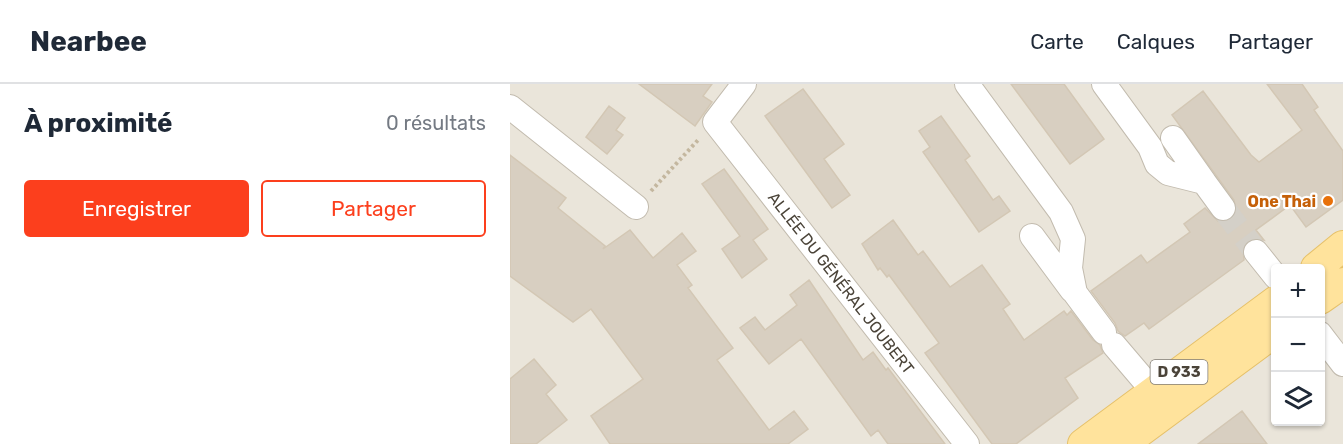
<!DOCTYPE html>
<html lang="fr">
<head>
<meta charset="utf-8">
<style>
	:root { --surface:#fff; --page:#f6f6f7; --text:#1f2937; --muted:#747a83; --line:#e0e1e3; --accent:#fc3f1d }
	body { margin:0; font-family:Rubik,sans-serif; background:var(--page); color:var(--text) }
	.controls { position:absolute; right:18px; bottom:18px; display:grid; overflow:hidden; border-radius:6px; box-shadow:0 2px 4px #0004 }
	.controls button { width:54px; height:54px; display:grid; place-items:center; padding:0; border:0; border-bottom:2px solid var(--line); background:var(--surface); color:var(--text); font:30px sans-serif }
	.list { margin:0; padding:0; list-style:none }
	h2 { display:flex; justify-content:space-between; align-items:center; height:78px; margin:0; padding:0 24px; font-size:26px }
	h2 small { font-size:20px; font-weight:400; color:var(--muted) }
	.actions { display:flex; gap:12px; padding:18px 24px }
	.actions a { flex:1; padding:14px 0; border:2px solid var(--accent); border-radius:6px; text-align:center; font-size:21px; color:var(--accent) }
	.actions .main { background:var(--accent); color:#fff }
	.icon { flex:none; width:33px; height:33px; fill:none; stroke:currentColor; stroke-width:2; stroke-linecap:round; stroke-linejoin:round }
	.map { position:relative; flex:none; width:833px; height:360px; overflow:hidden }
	header { display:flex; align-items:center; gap:36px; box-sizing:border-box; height:84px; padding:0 30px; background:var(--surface); border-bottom:2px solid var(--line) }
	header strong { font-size:28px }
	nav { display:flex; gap:33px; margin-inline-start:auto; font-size:21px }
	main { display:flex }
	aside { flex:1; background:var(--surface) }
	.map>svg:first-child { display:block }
</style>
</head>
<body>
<header>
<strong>Nearbee</strong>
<nav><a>Carte</a><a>Calques</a><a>Partager</a></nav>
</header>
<main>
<aside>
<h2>À proximité<small>0 résultats</small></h2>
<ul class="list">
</ul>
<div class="actions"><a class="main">Enregistrer</a><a>Partager</a></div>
</aside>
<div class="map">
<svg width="833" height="360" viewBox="0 0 833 360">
	<rect width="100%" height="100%" fill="#f6f3ec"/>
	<path fill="#eae5da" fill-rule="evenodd" d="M0,0H833V360H0ZM766,184H810V338H766Z"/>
	<path fill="#d8cfc1" stroke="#d3c7b4" stroke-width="1.5" d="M129,0H202L193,12L202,18L185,42Z
		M501,0H554L594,55L560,80Z
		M757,0H792L808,23L804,26L833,67V116L796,143L780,121L746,146L754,156L744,154L737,157L733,163L734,176L639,245L634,239L615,252L608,247L605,239L581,207L631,171L637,179L680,148L674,140L695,124L708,137L721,136L726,129L724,116L662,31L693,7L741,71L749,78L792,46Z
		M293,5L334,60L314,75L340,111L322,124L255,32Z
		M99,22L115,34L106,46L113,51L97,70L76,53Z
		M431,32L460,72L455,76L483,116L489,112L500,127L469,148L413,68L420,63L409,47Z
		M0,71L56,114L48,124L95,162L93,165L120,146L143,174L172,149L186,167L167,181L182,201L178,204L223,264L207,276L259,346L284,327L298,345L278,360H100L81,332L133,295L81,225L63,238L0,192Z
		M214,85L258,145L243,156L257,175L232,194L212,165L230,152L192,100Z
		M383,136L408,171L413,167L440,203L472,181L500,220L493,225L514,256L554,227L557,231L561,227L583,256L590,261L593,269L555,294L568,314L506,360H482L415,269L429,259L379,191L377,193L370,184L368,186L352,160Z
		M299,196L353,276L363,268L376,286L378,284L435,360H378L368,346L361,352L291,255L259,280L230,244L245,233L255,246L287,221L280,211Z
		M24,275L46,301L36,310L57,336L26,360H0V295Z
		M732,327L757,360H688Z"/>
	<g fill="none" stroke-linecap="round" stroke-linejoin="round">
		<path stroke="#d4d0c8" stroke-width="24" stroke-dasharray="24 12" stroke-linecap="butt" d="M713,124L746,168"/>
		<defs>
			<path id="minor" d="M234,0L205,38L457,360
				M457,0L551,128L563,155L560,184L565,209L594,248
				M594,0L640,63L647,80L658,89L694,98L713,124
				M0,23L126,123
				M663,54L694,98
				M522,152L562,206
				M746,168L766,193
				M810,250L833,280
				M604,261L644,308"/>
			<path id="major" d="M806,184L833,162
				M810,215L833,199
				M573,360L766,217
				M613,360L766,247"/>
		</defs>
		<use href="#minor" stroke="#c2bbae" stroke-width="26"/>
		<use href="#major" stroke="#e6c16a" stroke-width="32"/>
		<path stroke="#c4b79f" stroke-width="4" stroke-dasharray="3 3" stroke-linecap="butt" d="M141,107L189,55"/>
		<use href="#minor" stroke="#fff" stroke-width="24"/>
		<use href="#major" stroke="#ffe39c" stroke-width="30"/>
	</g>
	<circle fill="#e8710a" stroke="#fff" stroke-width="2" cx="818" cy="117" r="6"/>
	<g text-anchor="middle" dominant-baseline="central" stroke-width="4.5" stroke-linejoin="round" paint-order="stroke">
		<rect fill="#fff" stroke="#817c74" stroke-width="1.5" x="640.5" y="276" width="57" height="24" rx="4.5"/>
		<g font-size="15" font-weight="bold" fill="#4b4439">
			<text x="669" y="288">D 933</text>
		</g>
		<g font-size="16" font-weight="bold" fill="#c56008" stroke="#fff" text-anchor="end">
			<text x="806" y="117">One Thai</text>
		</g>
		<g font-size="16" fill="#4b4439" stroke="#fff">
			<text transform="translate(331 199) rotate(52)">ALLÉE DU GÉNÉRAL JOUBERT</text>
		</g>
	</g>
</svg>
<div class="controls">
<button>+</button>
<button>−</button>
<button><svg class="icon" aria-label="layers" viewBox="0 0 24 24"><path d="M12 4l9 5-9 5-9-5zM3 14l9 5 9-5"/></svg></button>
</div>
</div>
</main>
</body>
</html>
